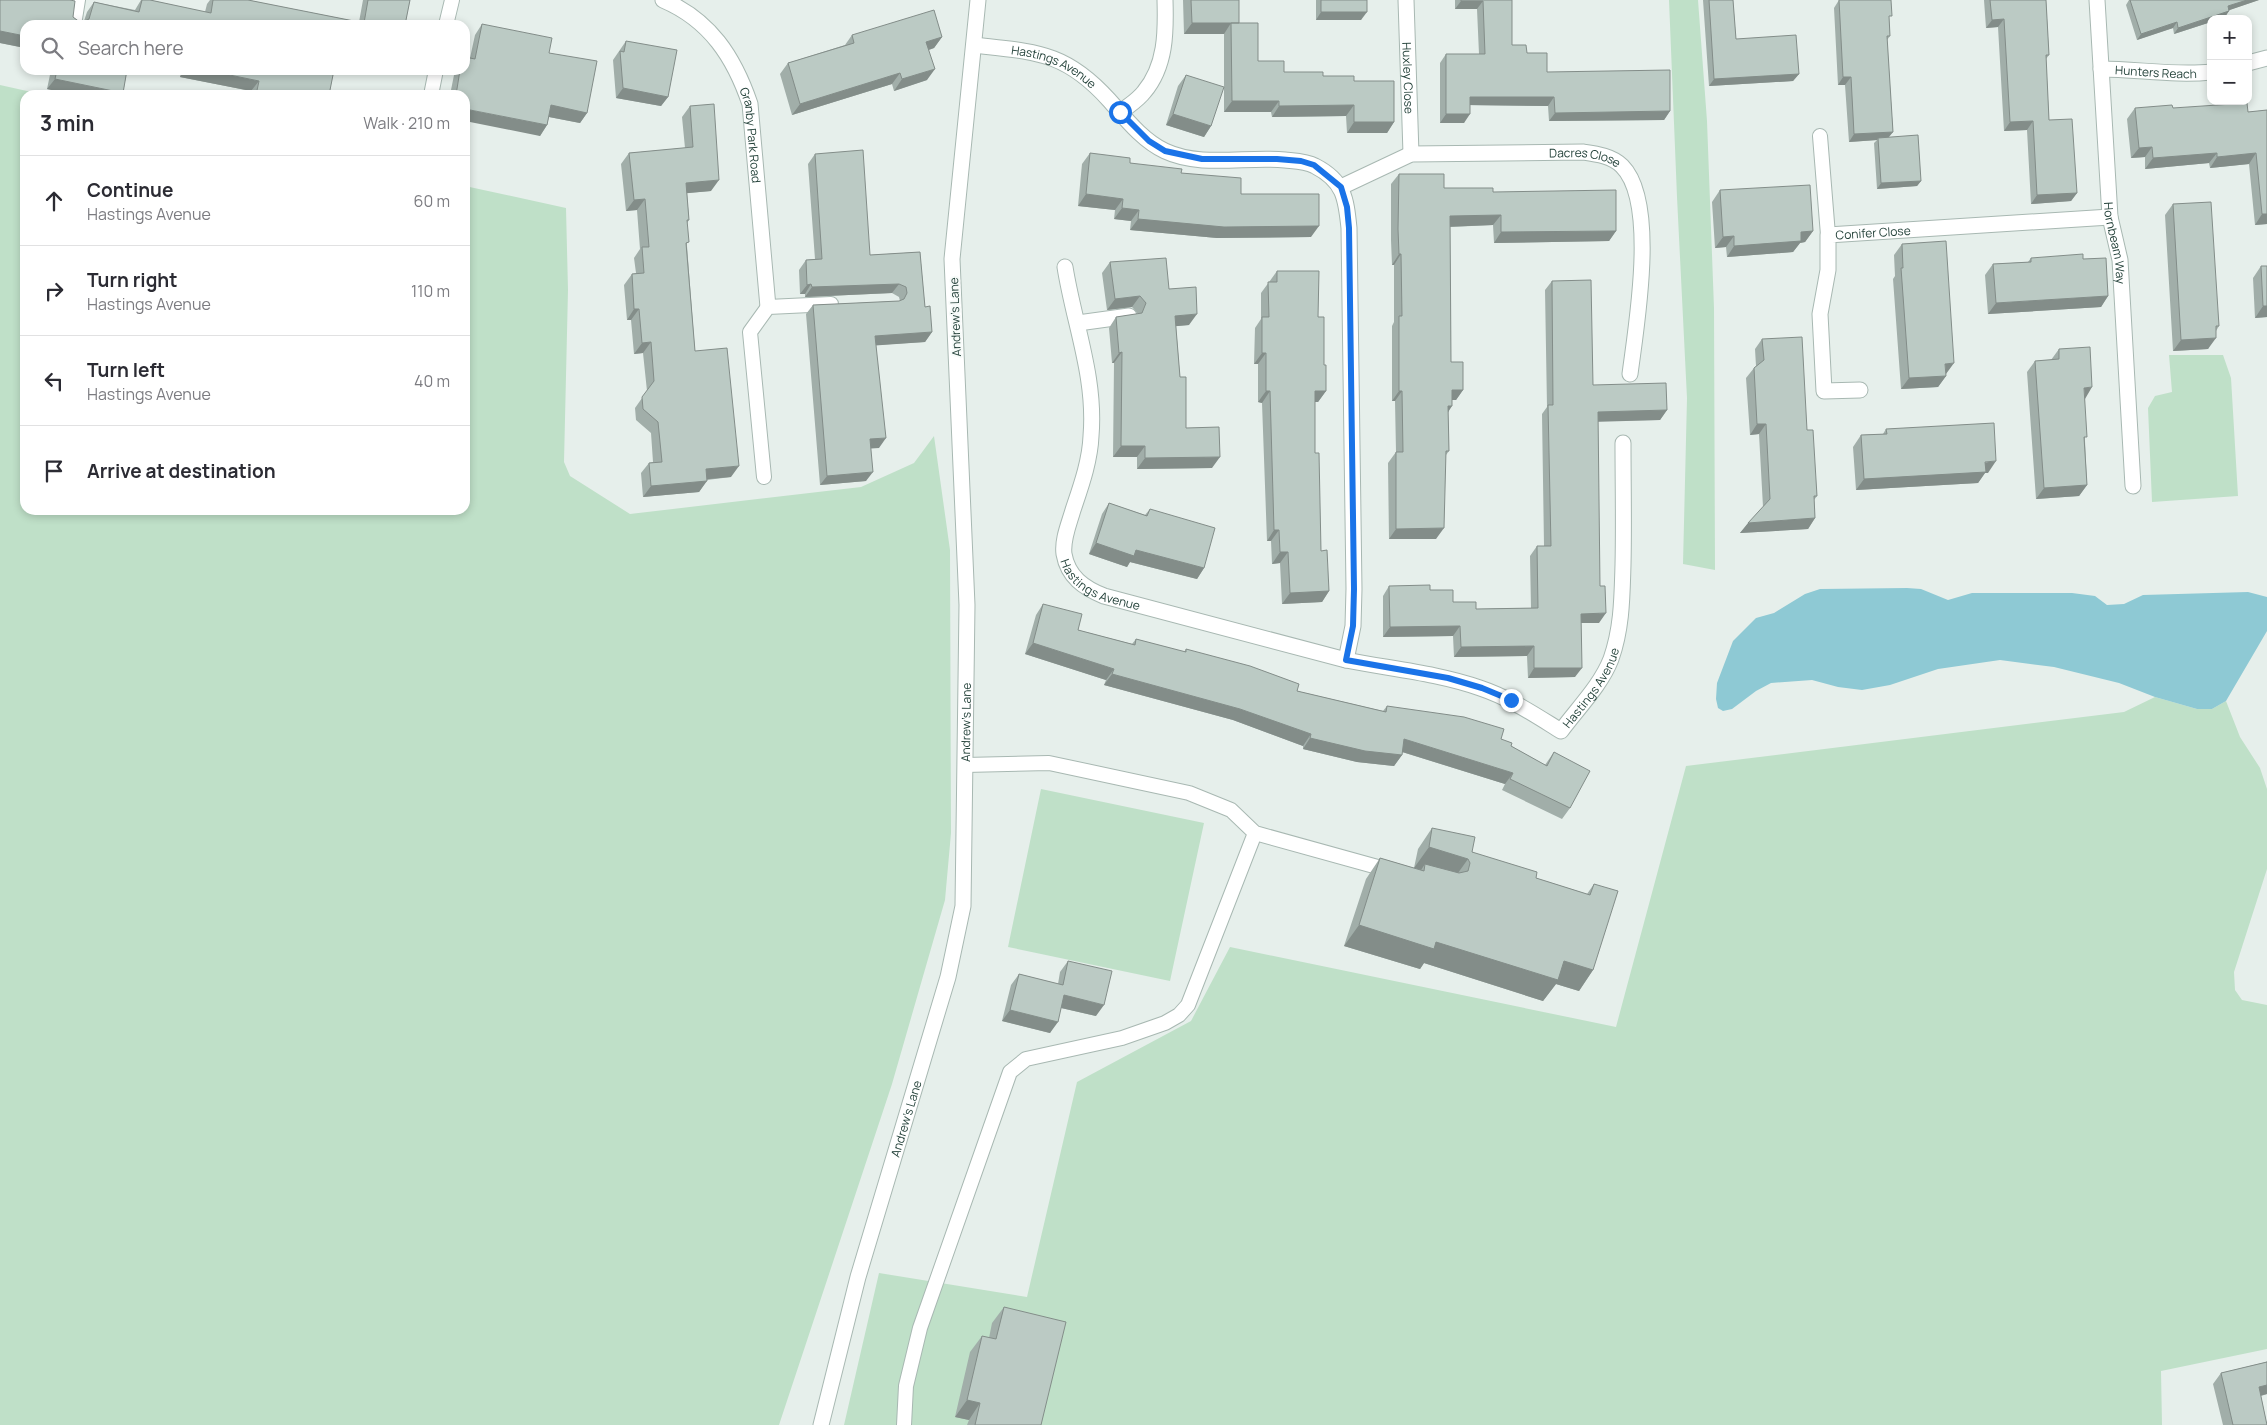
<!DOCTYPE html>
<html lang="en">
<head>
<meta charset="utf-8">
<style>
	:root { --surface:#fff; --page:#f2f2f3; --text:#2b2b33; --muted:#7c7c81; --line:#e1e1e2 }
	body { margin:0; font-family:Manrope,sans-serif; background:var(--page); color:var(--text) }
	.controls { position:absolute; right:15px; top:15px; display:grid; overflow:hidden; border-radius:10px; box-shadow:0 2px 8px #0003 }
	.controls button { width:45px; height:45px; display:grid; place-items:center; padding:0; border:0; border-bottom:1px solid var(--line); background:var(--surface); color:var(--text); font:25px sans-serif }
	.stop { position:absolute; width:15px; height:15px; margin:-11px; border:4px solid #1a73e8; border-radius:50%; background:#fff }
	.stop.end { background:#1a73e8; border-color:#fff; box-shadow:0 1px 5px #0008 }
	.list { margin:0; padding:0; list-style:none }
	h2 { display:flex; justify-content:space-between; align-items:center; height:65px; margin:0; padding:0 20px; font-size:21px }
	h2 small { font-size:16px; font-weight:400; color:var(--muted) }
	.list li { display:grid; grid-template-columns:32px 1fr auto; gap:15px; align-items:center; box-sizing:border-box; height:90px; padding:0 20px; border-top:1px solid var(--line) }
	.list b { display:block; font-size:19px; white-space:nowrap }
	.list p { margin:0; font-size:16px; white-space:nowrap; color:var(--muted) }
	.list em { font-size:16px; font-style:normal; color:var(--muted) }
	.icon { flex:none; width:28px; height:28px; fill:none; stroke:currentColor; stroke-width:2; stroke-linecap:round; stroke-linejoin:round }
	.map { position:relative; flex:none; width:2267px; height:1425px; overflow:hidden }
	.search { position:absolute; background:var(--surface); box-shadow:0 2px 8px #0003; left:20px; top:20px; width:450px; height:55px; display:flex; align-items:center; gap:12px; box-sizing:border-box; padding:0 18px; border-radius:15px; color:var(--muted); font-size:19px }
	.panel { position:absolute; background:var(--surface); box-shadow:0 2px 8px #0003; left:20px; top:90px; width:450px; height:425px; border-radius:15px }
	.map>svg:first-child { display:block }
</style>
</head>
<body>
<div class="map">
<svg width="2267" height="1425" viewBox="0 0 2267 1425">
	<rect width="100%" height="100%" fill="#e6efeb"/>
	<path fill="#bfe0c8" d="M1669,0H1698L1707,121L1714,308L1715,570L1683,564L1687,398L1677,197Z
		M0,85L45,95H25V510H465V186L566,208L568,290L564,462L570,476L630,514L861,487L914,463L934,436L950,550L951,833L945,900L892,1084L779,1425H0Z
		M2169,355H2223L2231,378L2238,496L2152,502L2148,408L2155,396L2172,392Z
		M2155,697L2197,709H2212L2226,701L2240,737L2260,768L2267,789V869L2234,972L2235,990L2242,1000L2267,1005V1349L2161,1371L2162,1425H844L879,1273L1027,1297L1077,1082L1191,1021L1230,947L1616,1027L1686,766L2124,712Z
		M1041,789L1204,823L1170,981L1008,947Z"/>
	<path fill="#8ec9d4" d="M1907,588L1921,589L1948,600L1972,593H2072L2095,596L2107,605L2124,604L2143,595L2248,592L2267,597V631L2226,701L2212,709H2197L2155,697L2119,683L2054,667L2000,660L1938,669L1890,685L1862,690L1838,687L1812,680L1771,683L1756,691L1732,709L1723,711L1718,708L1716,699L1717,683L1733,641L1756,618L1774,613L1805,594L1820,589Z"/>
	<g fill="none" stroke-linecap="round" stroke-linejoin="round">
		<defs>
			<path id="lane" d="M74,25L78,0
				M446,25L452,0
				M431,95L436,70
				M1820,136L1828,235
				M764,477L750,332L768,307L831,304
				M1255,833L1392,871
				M904,1425L906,1386L920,1328L1010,1072L1026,1059L1122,1038L1165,1023L1179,1015L1188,1005L1255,833L1231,810L1189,793L1049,763L965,765"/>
			<g id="street">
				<path id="s1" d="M663,0C710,20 734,57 750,104L768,307"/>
				<path id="s2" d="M1406,0L1411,154"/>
				<path id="s3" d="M2097,0L2110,217L2120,260L2133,486"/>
				<path id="s4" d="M974,45C1035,52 1065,51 1109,100C1125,118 1143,141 1165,151C1201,168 1247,156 1285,160C1295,161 1306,161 1315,166C1344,181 1346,198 1349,228L1354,589L1353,626L1346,660C1391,669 1437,673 1480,688C1510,698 1535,715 1561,731C1578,708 1601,685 1611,659C1622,628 1622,597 1623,565C1624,524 1623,484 1623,443"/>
				<path d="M2248,63L2267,58"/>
				<path id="s5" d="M2101,69C2137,69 2175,76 2211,72"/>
				<path d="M1121,112C1128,106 1138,100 1144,92C1166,66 1166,32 1165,0"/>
				<path id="s6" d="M1341,187L1411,154L1583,152C1597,154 1612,156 1622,166C1658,202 1636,327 1630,374"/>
				<path id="s7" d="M1065,267C1074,324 1096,377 1091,436C1090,461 1081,486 1073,510C1069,524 1062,540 1064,554C1068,577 1084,588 1104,596L1346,660"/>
				<path d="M1078,323L1129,316"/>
				<path id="s8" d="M1860,390L1824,391L1820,314L1828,270V235L2110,217"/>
				<path id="s9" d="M821,1425L858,1277L948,977L963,906L967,605L952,259L978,0"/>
			</g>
		</defs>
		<use href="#lane" stroke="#a8b8b2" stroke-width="16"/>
		<use href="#street" stroke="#a8b8b2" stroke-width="17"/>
		<use href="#lane" stroke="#fff" stroke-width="14"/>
		<use href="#street" stroke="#fff" stroke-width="15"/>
	</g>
	<path fill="#a1aea9" d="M0,0L73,17L81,23L84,21L87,12L94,2L135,10L141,0H150L205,12L207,4L210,0H248L359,22L363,0H410L405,25H25V48L0,43Z
		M1183,0H1239V23L1258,61L1284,72L1323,76L1354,81L1394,122L1387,133H1347L1346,116L1272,117L1271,112H1224V34H1184Z
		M1316,0H1367L1361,20H1316Z
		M1455,0H1512V45L1527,53L1547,72L1670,111L1664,120L1549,121L1548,106L1470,105L1464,123H1440V63L1446,54H1479L1477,9H1455Z
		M1703,0H1733L1736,39L1799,74L1793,81L1709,86Z
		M1839,0L1889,20L1890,36L1887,40L1893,132L1889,137L1921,181L1917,186L1877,189L1874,143L1877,140L1849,142L1845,85H1838L1834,8Z
		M1984,0H2046L2049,55L2046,59L2049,120L2077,193L2071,201L2031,204L2027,130L2004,131L1998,27L1986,28Z
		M2129,0H2259L2229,10L2225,17L2219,19H2211V22L2174,34L2173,28L2137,40L2126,5Z
		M482,24L549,53L587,113L580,123L549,117L547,125L540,136L465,95H450L455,70H465L470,58L475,35Z
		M852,35L942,37L934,48L929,50L927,80L894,91L892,84L792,115L780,74L788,63L845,45Z
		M626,41L668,97L661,106L616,98L613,60Z
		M51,70H127L123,93L121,95H74L47,89Z
		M181,70H334L329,95H250L251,91L180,77Z
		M1186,75L1211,126L1204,137L1166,125L1178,86Z
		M690,106L711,191L687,193L689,220L687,223V246L695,351L731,477L707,480L699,492L643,497L641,473L649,463L653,462L651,433L636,420L635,408L647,391L643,353L634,354L631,320H627L624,285L632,274L636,273L634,258L640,249L637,210L626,211L621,164L629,153L685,148L682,117Z
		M2135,108H2173L2248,112L2267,110V224L2255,225L2249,164L2210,168L2209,163L2145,169V157L2131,158L2127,119Z
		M1090,153L1130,163L1181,173L1241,194L1311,237L1217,238L1130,230L1131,221L1114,219L1115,210L1078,206L1082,164Z
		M815,154L870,255L920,252L925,307L932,332L925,342L876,345L879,448H871L866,481L820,485L806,314L813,305L900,301L899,297L892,293L805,297V294H800L799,270L806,260L815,259L808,164Z
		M1399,174L1444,188L1493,192L1616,231L1609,241L1494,243L1493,225L1450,227L1451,362L1463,390L1456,400H1452L1448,413L1449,451L1446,455L1436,539H1389L1388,463L1396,452L1395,401H1392V326L1394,322V265H1392L1391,240V184Z
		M1720,190L1813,231L1805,242L1800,243L1793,252L1727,257L1726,247L1715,248L1712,202Z
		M2173,204L2219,326L2216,331L2208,349L2173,351L2165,215Z
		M1902,244L1946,374V376L1938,387L1901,389L1893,279L1895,276L1894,255Z
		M2031,258L2083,259L2108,296L2101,307L1988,314L1985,275L1993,264L2028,262Z
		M1110,262L1169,289L1189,325L1176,326L1180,377L1186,428L1212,468L1137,469V457H1113L1114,363H1112L1109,328L1116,317L1138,314L1132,307L1107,310L1102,273Z
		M2261,266L2267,317L2255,318L2253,278Z
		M1277,271L1318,317L1326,391L1318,402H1315V453L1321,551L1329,591L1322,602L1282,604L1280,563L1272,564L1271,541H1267L1262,403L1258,402V364H1254L1255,328L1261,319V293Z
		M1552,281L1593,385L1667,410L1660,420L1598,421L1599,623H1581L1575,677L1528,678L1527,656L1454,657L1453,636L1383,637V596L1389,586L1430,590L1453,602L1476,609L1531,608L1530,556L1537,546H1544L1542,414L1547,407L1545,290Z
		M1762,339L1807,430L1817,496L1814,500L1815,518L1808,529L1740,533L1763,507L1759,434L1750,435L1746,378L1754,368L1756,366L1755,349Z
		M2059,349L2085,398V441L2087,485L2079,496L2036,499L2027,372L2035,361L2051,360Z
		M1886,429L1988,473H1985L1978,483L1856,490L1853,447L1861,435L1883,434Z
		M1109,503L1145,515L1150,509L1204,568L1197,579L1130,562L1127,567L1089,554L1102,514Z
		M1043,604L1078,630L1132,644L1136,639L1184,652L1186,649L1297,691L1383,711L1387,706L1501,739L1511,746L1545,765L1554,752L1570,808L1562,819L1502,790L1505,784L1402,752V755L1394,766L1357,762L1303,749V746L1233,720L1104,685L1106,680L1025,654L1036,615Z
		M1432,828L1472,852L1536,878L1587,894L1594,884L1593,970L1579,991L1556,984L1543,1001L1424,963L1420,969L1344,946L1366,879L1380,858L1421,870L1414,868L1418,849Z
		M1068,961L1096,1016L1061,1008L1050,1033L1002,1021L1011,985L1019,974L1058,984L1060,972Z
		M1004,1307L1041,1425H967L969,1420L955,1417L970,1352L982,1336L989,1338L992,1323Z
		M2267,1361V1394L2261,1396L2267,1425H2223L2213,1384L2221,1373L2266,1362Z"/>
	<path fill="#838d89" d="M2247,0H2259L2224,12L2228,6Z
		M1461,1H1483L1477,9H1455Z
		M2229,11L2225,17L2219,19H2211V22L2174,34L2178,28Z
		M1321,12H1367L1361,20H1316Z
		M2004,19L1998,27L1986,28L1992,20Z
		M2177,22L2173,28L2137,40L2141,34Z
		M1192,23H1239H1231L1224,34H1184Z
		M0,31L25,36V48L0,43Z
		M942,37L934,48L919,53L926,42Z
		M935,69L927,80L894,91L902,79Z
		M185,70H205L259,81L251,91L180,77Z
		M900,73L892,84L792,115L800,104Z
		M1799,74L1793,81L1709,86L1714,79Z
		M1843,77H1851L1845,85H1838Z
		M55,79L123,93L121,95H74L47,89Z
		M623,88L668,97L661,106L616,98Z
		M1470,97H1554L1548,106L1464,105Z
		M1232,101H1279L1271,112H1224Z
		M551,105L587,113L580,123L544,116Z
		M1354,105L1346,116L1272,117L1279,106Z
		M465,109L547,125L540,136L465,121Z
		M1670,111L1664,120L1549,121L1555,113Z
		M1173,114L1211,126L1204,137L1166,125Z
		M1446,114H1470L1464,123H1440Z
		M2033,121L2027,130L2004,131L2010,122Z
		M1354,122H1394L1387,133H1347Z
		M1893,132L1887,139L1878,138L1877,140L1849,142L1854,134Z
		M2152,147L2145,157L2131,158L2139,148Z
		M2217,153L2209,163L2145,169L2153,158Z
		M2256,153L2249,164L2210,168L2217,157Z
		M719,180L711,191L678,194L686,183Z
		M1921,181L1917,186L1877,189L1881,183Z
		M2077,193L2071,201L2031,204L2037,195Z
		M1086,194L1123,199L1115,210L1078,206Z
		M645,199L637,210L626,211L634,200Z
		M1122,208L1139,210L1131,221L1114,219Z
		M2262,214H2267V224L2255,225Z
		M1501,215L1493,225L1443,227L1450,216Z
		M1138,219L1319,226L1311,237L1217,238L1130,230Z
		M1616,231L1609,241L1494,243L1501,232Z
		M1813,231L1805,242L1800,243L1793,252L1727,257L1734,246L1801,232Z
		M1734,236L1726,247L1715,248L1723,237Z
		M1399,254H1401L1394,265H1392Z
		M811,284L805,294H800L807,285Z
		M899,284L892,293L805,297L812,287Z
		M1140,296L1132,307L1107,310L1115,299Z
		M2108,296L2101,307L1988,314L1996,303Z
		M2263,306H2267V317L2255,318Z
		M634,309H639L631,320H627Z
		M1197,314L1189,325L1167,327L1175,316Z
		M932,332L925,342L868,346L875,336Z
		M2216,338L2208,349L2173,351L2181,340Z
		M651,342L643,353L634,354L642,343Z
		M1122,352L1114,363H1112L1119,353Z
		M1262,353H1266L1258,364H1254Z
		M1954,363L1946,374L1945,364Z
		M1946,376L1938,387L1901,389L1909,378Z
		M2092,387L2085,399L2084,388Z
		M1452,390H1463L1456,400H1445Z
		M1266,391H1270L1262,403L1258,402Z
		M1315,391H1326L1318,402H1307Z
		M1399,391H1402L1395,401H1392Z
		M1448,406H1452L1445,417Z
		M1667,410L1660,420L1591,422L1598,412Z
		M1757,424H1766L1759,434L1750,435Z
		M886,438L879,448L863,449L870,439Z
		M1121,446H1145L1137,457H1113Z
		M1220,457L1212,468L1137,469L1145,458Z
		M1996,461L1988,473H1985L1978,483L1856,490L1864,479Z
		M739,466L731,477L698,480L706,469Z
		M873,472L866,481L820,485L827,476Z
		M707,481L699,492L643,497L651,486Z
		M2087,485L2079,496L2036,499L2044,488Z
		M1815,518L1808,529L1740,533L1748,523Z
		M1444,528L1436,539H1389L1396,529Z
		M1274,530H1279L1271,541H1267Z
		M1096,543L1136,550L1204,568L1197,579L1130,562L1127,567L1089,554Z
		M1280,552H1288L1280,563L1272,564Z
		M1329,591L1322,602L1282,604L1290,593Z
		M1606,613L1599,623H1574L1581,614Z
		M1460,626L1453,636L1383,637L1390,627Z
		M1033,643L1114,669L1106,680L1025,654Z
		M1534,646L1527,656L1454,657L1461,647Z
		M1534,668H1582L1575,677L1528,678Z
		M1112,674L1240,709L1311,734L1303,746L1233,720L1104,685Z
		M1310,738L1402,755L1394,766L1357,762L1303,749Z
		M1404,739L1513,773L1505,784L1396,750Z
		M1429,847L1468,859L1453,880L1425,864L1421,870L1414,868Z
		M1359,925L1436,942L1564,961L1593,970L1579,991L1556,984L1543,1001L1424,963L1420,969L1344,946Z
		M1064,995L1104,1005L1096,1016L1057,1007Z
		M1010,1010L1058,1022L1050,1033L1002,1021Z
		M2267,1385V1394L2251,1398L2259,1387Z
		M967,1400L980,1403L969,1420L955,1417Z"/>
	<path fill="#bbcac4" stroke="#838d89" d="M0,0H70L75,1L73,17L81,23L89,19L94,2L139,12L142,0H150L211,13L213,0H248L364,23L368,0H410L405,25H25V36L0,31Z
		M1191,0H1239V23H1192Z
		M1321,0H1367V12H1321Z
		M1461,0H1512V45H1526L1527,53H1547V72L1670,70V111L1555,113L1554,97H1470V114H1446V54H1485L1483,1H1461Z
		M1709,0H1733L1736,39L1796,35L1799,74L1714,79Z
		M1839,0H1891L1892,16H1889L1890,36H1887L1893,132L1854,134L1851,77H1843Z
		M1990,0H2046L2049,55H2046L2049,120L2072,119L2077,193L2037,195L2033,121L2010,122L2004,19L1992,20Z
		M2130,0H2247L2228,6L2229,11L2178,28L2177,22L2141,34Z
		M934,10L942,37L926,42L935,69L902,79L900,73L800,104L788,63L854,43L852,35Z
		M1231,23H1258V61H1284V72H1323V76H1354V81H1394V122H1354V105L1279,106V101H1232Z
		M482,24L552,38L549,53L597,61L587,113L551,105L547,125L465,109V95H456L460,70H465V57L475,59Z
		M626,41L677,50L668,97L623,88L620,51L624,52Z
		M57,70H127L123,93L55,79Z
		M205,70H334L329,95H256L259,81Z
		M1186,75L1224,87L1211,126L1173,114Z
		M2247,103L2248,112L2267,110V214H2262L2256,153L2217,157V153L2153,158L2152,147L2139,148L2135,108L2172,105L2173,108Z
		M714,104L719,180L686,183L689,220H687L689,242L686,243L695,351L727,348L739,466L706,469L707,481L651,486L649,463L662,462L658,422L643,409L642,397L654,381L651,342L642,343L639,309H634L632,274L644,273L642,247H649L645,199L634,200L629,153L693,147L690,106Z
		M1918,135L1921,181L1881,183L1878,138Z
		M863,150L870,255L920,252L925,307L930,306L932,332L875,336L886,438L870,439L873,472L827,476L813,305L899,301L904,299L907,293L906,287L899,284L812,287L811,284L807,285L806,260L822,259L815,154Z
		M1090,153L1130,158V163L1182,169L1181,173L1241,178V194H1319V226L1224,227L1138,219L1139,210L1122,208L1123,199L1086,194Z
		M1399,174H1444V188H1493V192L1616,190V231L1501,232V215L1450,216L1451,362H1463V390H1452V406H1448L1449,451H1446L1444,528L1396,529V452H1403L1402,391H1399V316H1402L1401,254H1399L1398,229Z
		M1810,185L1813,231L1801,232V241L1734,246V236L1723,237L1720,190Z
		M2211,202L2219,326H2216V338L2181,340L2173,204Z
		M1946,241L1954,363L1945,364L1946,376L1909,378L1901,268H1903L1902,244Z
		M2083,254V259L2106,258L2108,296L1996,303L1993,264L2031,262V258Z
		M1166,258L1169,289L1196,287L1197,314L1175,316L1180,377H1186V428L1219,427L1220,457L1145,458V446H1121L1122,352L1119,353L1116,317L1142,313L1146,303L1140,296L1115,299L1110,262Z
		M2261,266H2267V306H2263Z
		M1277,271H1319L1318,317H1324V365H1326V391H1315V453H1319L1321,551L1327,550L1329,591L1290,593L1288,552H1280L1279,530H1274L1270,391H1266V353H1262V317H1269L1268,282H1277Z
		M1591,280L1593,385L1666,383L1667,410L1598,412L1600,586H1605L1606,613L1581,614L1582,668H1534V646L1461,647L1460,626L1390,627L1389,586L1430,585V590H1453V602H1476V609L1538,608L1537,546H1551L1548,405H1553L1552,281Z
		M1802,337L1807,430H1813L1817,496H1814L1815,518L1748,523L1770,499L1766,424H1757L1754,368L1764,360L1762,339Z
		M2090,347L2092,387L2084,388L2087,437H2084L2087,485L2044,488L2035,361L2059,359V349Z
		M1994,423L1996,461L1985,462L1986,472L1864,479L1861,435L1887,434L1886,429Z
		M1109,503L1147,516L1150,509L1215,528L1204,568L1136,550L1134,556L1096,543Z
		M1043,604L1082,614L1078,630L1135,645L1136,639L1186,652V649L1250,666L1299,684L1297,691L1386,712L1387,706L1464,717L1504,729L1501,739L1512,743L1511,746L1547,766L1554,752L1590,771L1570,808L1510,779L1513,773L1404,739L1402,755L1365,751L1310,738L1311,734L1240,709L1112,674L1114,669L1033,643Z
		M1432,828L1475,837L1472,852L1537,872L1536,878L1590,895L1594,884L1618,891L1593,970L1564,961L1558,980L1436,942L1434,949L1359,925L1380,858L1424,871L1425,864L1459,873L1468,871L1470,863L1468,859L1429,847Z
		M1068,961L1112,971L1104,1005L1064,995L1058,1022L1010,1010L1019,974L1063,985Z
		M1004,1307L1066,1322L1041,1425H975L980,1403L967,1400L982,1336L996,1339Z
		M2267,1362V1385L2259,1387L2267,1425H2233L2221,1373Z"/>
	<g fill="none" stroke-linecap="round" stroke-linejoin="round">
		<path stroke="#1a73e8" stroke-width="6" d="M1120,112L1149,141L1165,151L1202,159H1277L1301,161L1314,165L1341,187L1347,207L1349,228L1354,589L1353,626L1346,660L1448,678L1482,688L1511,700"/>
	</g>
	<g text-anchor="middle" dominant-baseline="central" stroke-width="4" stroke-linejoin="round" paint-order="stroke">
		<g font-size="12" fill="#24423a" stroke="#f7fbf9">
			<text stroke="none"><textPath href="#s4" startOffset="84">Hastings Avenue</textPath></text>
			<text stroke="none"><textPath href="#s5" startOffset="55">Hunters Reach</textPath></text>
			<text stroke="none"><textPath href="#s2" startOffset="78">Huxley Close</textPath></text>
			<text stroke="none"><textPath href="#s1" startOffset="171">Granby Park Road</textPath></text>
			<text stroke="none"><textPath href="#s6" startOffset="252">Dacres Close</textPath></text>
			<text stroke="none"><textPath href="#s8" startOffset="238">Conifer Close</textPath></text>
			<text stroke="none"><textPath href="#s3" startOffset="244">Hornbeam Way</textPath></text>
			<text transform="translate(955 317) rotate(-92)">Andrew's Lane</text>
			<text stroke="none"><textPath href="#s7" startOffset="345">Hastings Avenue</textPath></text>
			<text stroke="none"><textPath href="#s4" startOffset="1169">Hastings Avenue</textPath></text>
			<text stroke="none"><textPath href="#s9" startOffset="722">Andrew's Lane</textPath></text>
			<text stroke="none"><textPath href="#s9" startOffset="318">Andrew's Lane</textPath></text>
		</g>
	</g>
</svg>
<div class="controls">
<button>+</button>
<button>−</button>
</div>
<div class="stop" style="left:1120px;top:112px"></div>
<div class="stop end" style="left:1511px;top:700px"></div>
<div class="search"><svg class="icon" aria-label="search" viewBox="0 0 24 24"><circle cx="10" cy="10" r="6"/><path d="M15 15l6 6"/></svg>Search here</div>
<section class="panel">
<h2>3 min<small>Walk · 210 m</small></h2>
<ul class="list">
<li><svg class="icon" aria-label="ahead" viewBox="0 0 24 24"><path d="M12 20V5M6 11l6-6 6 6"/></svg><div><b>Continue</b><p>Hastings Avenue</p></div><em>60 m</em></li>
<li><svg class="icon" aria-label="right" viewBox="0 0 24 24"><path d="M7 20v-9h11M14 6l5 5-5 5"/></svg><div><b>Turn right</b><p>Hastings Avenue</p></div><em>110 m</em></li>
<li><svg class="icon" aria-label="left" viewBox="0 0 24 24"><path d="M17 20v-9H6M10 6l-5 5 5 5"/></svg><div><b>Turn left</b><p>Hastings Avenue</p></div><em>40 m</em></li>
<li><svg class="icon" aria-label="arrive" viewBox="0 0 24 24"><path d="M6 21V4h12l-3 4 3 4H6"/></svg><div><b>Arrive at destination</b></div></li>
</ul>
</section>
</div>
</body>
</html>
